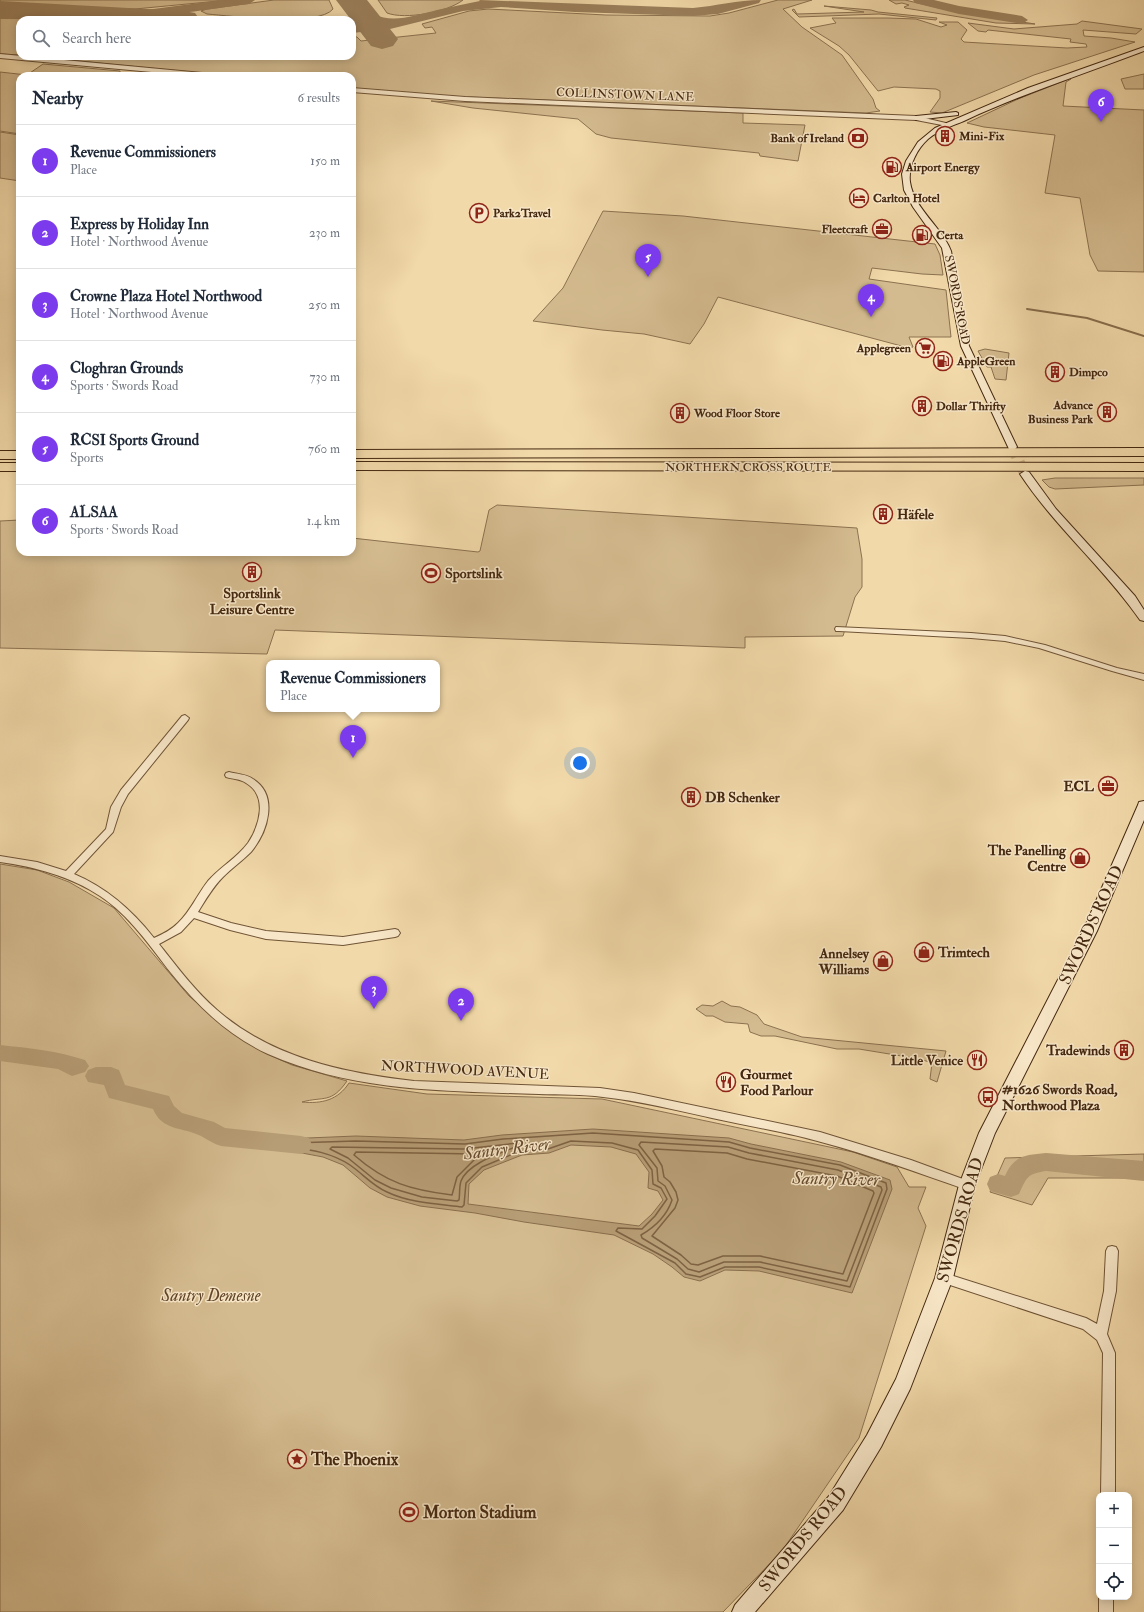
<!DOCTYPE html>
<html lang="en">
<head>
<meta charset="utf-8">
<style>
	:root { --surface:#fff; --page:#f2f2f3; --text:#1f2937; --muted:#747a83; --line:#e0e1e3; --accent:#7c3aed }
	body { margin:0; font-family:"IM FELL Double Pica",serif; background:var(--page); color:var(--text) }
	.controls { position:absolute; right:12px; bottom:12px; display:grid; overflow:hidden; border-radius:8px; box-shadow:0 2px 10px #0003 }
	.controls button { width:36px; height:36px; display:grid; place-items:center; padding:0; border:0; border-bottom:1px solid var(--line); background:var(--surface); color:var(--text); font:20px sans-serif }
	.you { position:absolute; left:580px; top:763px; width:14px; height:14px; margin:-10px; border:3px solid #fff; border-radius:50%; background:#1a73e8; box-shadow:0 0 0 6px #1a73e833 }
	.badge { display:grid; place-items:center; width:26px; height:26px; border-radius:50%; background:var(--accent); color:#fff; font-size:13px; font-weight:700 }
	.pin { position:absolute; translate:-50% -33px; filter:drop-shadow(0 1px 2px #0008) }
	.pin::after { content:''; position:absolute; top:21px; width:14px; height:12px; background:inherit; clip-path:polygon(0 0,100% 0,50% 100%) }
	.popup { position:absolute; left:266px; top:660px; width:174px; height:52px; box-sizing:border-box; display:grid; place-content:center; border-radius:8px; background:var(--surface); filter:drop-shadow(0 1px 3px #0005); font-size:13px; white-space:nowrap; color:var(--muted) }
	.popup b { font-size:15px; color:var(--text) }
	.popup::after { content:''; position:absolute; left:50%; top:100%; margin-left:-8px; border:8px solid transparent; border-top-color:var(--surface) }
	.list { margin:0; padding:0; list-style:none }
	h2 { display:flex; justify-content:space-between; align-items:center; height:52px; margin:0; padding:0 16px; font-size:17px }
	h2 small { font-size:13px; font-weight:400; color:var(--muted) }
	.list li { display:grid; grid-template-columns:26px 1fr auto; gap:12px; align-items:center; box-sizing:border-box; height:72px; padding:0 16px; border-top:1px solid var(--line) }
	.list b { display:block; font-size:15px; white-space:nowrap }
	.list p { margin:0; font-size:13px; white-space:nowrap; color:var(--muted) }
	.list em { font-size:13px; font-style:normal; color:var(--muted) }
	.icon { flex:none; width:22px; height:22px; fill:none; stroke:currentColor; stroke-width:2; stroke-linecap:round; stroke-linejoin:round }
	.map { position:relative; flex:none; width:1144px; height:1612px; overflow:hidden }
	.search { position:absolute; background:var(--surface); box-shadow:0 2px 10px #0003; left:16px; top:16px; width:340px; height:44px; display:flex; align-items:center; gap:10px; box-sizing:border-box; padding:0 14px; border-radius:12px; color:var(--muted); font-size:15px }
	.panel { position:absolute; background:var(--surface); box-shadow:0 2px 10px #0003; left:16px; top:72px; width:340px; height:484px; border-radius:12px }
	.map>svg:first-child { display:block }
</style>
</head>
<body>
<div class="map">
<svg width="1144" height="1612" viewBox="0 0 1144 1612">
	<rect width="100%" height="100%" fill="#f2d9a9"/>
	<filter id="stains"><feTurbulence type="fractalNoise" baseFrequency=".005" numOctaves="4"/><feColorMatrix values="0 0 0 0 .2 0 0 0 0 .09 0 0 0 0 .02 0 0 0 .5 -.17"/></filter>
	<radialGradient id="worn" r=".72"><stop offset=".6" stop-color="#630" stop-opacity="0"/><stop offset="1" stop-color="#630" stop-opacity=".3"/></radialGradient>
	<path fill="#d4bb8f" stroke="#8c7250" d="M0,0H229L135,9H104L0,3Z
		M274,0H329L333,9C319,27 231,16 207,14L201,11L207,9Z
		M378,0H463C448,12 405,20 387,13Z
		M778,0H812L783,9L802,27L842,55L873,99L876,108L880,111L866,113L445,96L352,88V76H233L57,59L61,56H352V36L357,37L361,41L436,33L432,27L425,28L422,24L469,11L488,9L606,15L710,16L729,13Z
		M889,0H905L952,11L1035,24L996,23L905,8L904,7L909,5L902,3L896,4Z
		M824,6L871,10L878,12L937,18L936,20L879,14L799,17L792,10L794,9L797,14L864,12Z
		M0,17L50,20H20V55L0,54Z
		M832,18H888L916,19L941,27L947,25L939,22H958L967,30L961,39L964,42L1067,48L1087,47L1086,44L1070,42L1071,39L988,30L986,32L978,31L968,23L1014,29L1077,24L1082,21L1142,29L1136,34L1083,30L1084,36L1111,38L1135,42L1034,75L942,113L930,112L940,98V91L936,89L894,87L878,91L849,55L839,46L810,28L836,23Z
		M43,64L120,71V75L128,76H20V134L0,131V72L27,75Z
		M1144,74V89H1125L1121,79Z
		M1069,79H1071L1066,82L1063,106L1144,110V272L1098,271L1090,255L1080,198L1045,193L1055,135L984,127L967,123L1018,99Z
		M431,101L743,113V123L805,125L798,161L760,156L759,153L611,138L596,134L578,119L473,108Z
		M0,132L20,135V181L0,178Z
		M603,211L683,216L935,244L940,255L943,275L922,274L872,268L869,279L946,290L951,337H909L913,347L909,348L718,297L704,324L690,344L644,334L602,330L533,321L563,288Z
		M985,349L1009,353L1006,380L995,379L991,367H987L978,351Z
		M1055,478H1144V485L1055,489L1049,487L1042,480Z
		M497,505L857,528L862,559V587L855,597L843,636L745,637V648L275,630L267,654L0,648V521L20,520V552H352V538L478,552L480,551L489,510Z
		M0,864L37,870L69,882L114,908L189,996L226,1028L261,1051L292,1065L347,1081C331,1104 324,1096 302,1102C322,1104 338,1100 349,1083L427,1094L602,1099L853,1152L897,1167L909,1187H926L918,1208L926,1226L859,1438L782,1551L723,1612H0Z
		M722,1001L731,1006L740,1007L757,1015L764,1024L802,1037L946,1051L937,1082L930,1079L932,1063L920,1059L859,1049H837L775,1036H761L750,1032L748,1024L725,1022L713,1016H706L696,1009L702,1005L713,1006Z
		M1144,1154V1178H1048L1032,1205L990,1192L1005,1158Z"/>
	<path fill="#b79d75" stroke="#896e4d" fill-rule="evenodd" d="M593,1129L729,1138L751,1144L841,1162L890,1180L892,1189L852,1293L759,1271L725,1270L700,1281L684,1277L672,1267L653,1254L614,1235L524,1222L475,1213L420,1206L387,1197L370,1188L343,1165L323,1157L281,1149L277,1143L283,1139L356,1136L464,1140L502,1135ZM571,1145L611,1147L636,1154L649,1172L648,1188L658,1191L663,1200L652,1214L639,1226L468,1204L469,1184L484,1170L522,1155L549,1153Z"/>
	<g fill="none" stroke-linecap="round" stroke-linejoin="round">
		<path stroke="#7e6242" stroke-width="1.5" d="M593,1133L729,1142L750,1148L840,1165L886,1183L887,1189L850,1287L759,1267H725L700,1277L686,1274L675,1263L616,1231L618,1228L642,1229L655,1216L667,1199L661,1188L653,1184L652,1170L638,1150L612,1143L571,1141L548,1149L520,1151L482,1167L466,1183L464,1205L462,1207C437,1204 410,1203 387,1192C373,1186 363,1174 350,1165C332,1153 312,1150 292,1147L291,1145L292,1143L356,1141L465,1144L503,1139Z
			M641,1142L728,1147L749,1153L838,1170L881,1187L882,1190L847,1281L760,1262H724L699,1272L688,1269L677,1259L642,1238L641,1235C655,1227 667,1215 672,1200L665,1186L658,1181L657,1168L639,1145Z
			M518,1143V1146C501,1153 468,1163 461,1181C459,1187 460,1194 459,1200L457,1201L422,1197L391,1188L375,1180L348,1158L330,1149L332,1147L464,1149Z
			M655,1149L727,1153L747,1159L837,1176L873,1191L874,1193L843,1274L760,1256H723L698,1265L691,1264L681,1255L652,1236L675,1208L678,1200L676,1192L670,1182L664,1177L662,1166L653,1151Z
			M356,1152L476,1154L478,1156L457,1177L452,1195C411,1190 386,1183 354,1155Z"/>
		<path stroke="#896e4d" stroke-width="2" d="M1027,309L1087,318L1144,336"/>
		<path fill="#b79d75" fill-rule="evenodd" d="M0,1045C29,1048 58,1051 85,1060L89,1066L85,1072L72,1076L58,1069L0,1061Z
			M96,1067H111L119,1070L125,1085L169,1096L174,1106L182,1113L214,1122L225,1128L301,1136L309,1138L312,1145L309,1152L301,1154L221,1146C214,1144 208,1140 201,1136C183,1127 162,1131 153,1109L109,1098L104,1085L88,1082L85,1076L88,1070Z
			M1046,1153L1144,1161V1181L1046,1171C1027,1174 1027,1177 1019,1194L1011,1197L990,1191L987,1184L990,1177L998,1174L1005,1176C1014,1155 1026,1155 1046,1153Z"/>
		<path fill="#9b805c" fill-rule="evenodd" d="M222,0H255L249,4C228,6 99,28 90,15L96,11H138Z
			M346,0H358C378,29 409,17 437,10C451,7 465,4 480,1L479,0L693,8C716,6 738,0 761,0L759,3L718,14L693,16L575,12L501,7L463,11L390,29L352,33V25L375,24L360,17Z
			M913,0H934L959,6L1022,16L1028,20L1022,24L959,14L915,3Z"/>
		<path fill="#9b805c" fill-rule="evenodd" d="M336,0H367L398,39L393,46L382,49L371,46Z
			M0,1L184,11L195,13L200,20L0,19Z"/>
		<path stroke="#cfb68a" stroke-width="11" stroke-dasharray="11 5.5" stroke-linecap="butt" d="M1012,447L1025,474"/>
		<defs>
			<path id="minor" d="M836,627L971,633L1005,636L1045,645L1117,668L1144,674V680L1112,671L1039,648L1005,641L971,638L839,631H836L835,629Z
				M185,715L189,718L188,720L128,794L121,807L113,832L74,874C107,888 132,910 154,938C163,934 171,930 178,923C190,912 197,895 208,881C220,867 237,858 248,843C260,825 268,796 246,783C241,779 232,779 226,777L225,775L226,773L229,772C237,774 246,774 253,779C279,795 268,832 251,852C242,861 232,868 223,877C213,887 206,899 198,912L231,923L266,931L343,937L395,929L398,930L400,933L398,936L395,937L343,945L266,939L230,930L194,918L181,932L159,944C177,967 195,991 217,1010C272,1058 344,1073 414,1081L600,1088L634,1093L820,1132L911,1160L971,1182L973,1185L971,1188L967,1190C919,1173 870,1155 821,1142C785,1132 748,1126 712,1118C676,1110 640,1101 603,1097C582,1094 560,1095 539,1094C447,1091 354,1092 268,1054C229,1036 198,1007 171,973C150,946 129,915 100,896C70,876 35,867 0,862V856L37,862L66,871L106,829L111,807L121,790L182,716Z
				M1112,1246L1116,1247L1118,1251L1116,1291L1107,1334L1115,1353V1495H1101L1103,1353L1097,1340L1083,1329L944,1283L940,1282L938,1278L940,1274L944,1273L1086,1318L1097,1324L1104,1291L1106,1251L1108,1247Z
				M1099,1597H1113V1612H1099Z"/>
			<path id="tertiary" d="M0,54L213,74L216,76H195L0,58Z
				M352,88L465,97L916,116L950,124L947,126L916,120L465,101L352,92Z"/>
			<path id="secondary" d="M1144,47V51C1084,74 1024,93 966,120C953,126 940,129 928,139C917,149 908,166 910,182C914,209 942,227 951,251L963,321L969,346L1017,447L1015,449H1009L961,346L942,248L913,207L904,190L902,174L906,161L918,142L935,128L1028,88Z
				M956,112L958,113V115L916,120L913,118L916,116Z
				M1025,471L1029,472L1056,509L1135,596L1144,610V621L1140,620C1104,568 1055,527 1020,474Z
				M1144,801V820L1097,931L995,1133L975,1185L953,1278L910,1389L881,1447L843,1510L755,1612H732L735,1605L829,1496L867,1435L896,1379L935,1278L959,1185L979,1133L1083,931L1138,805L1139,802Z"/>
			<path id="motorway" d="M1144,448V456L352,458V450Z
				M0,451H20V459H0Z
				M352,462L1144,463V471L352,470Z
				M0,463H20V471H0Z"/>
		</defs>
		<use href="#minor" stroke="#705436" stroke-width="2"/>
		<use href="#tertiary" stroke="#705436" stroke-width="2"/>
		<use href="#secondary" stroke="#442810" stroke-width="2"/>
		<use href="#motorway" stroke="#442810" stroke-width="2"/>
		<use href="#minor" fill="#f7e6c7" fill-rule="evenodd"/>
		<use href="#tertiary" fill="#f7e6c7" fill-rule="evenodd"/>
		<use href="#secondary" fill="#f7e6c7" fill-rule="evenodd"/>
		<use href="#motorway" fill="#f2d9a9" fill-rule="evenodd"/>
	</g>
	<defs>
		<symbol id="building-ring" viewBox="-11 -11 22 22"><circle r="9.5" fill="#f7e6c7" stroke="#8f2418" stroke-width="1.5"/><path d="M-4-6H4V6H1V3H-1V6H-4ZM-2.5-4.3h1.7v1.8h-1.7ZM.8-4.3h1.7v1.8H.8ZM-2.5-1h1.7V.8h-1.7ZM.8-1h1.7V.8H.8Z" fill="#8f2418"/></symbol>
		<symbol id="bank-ring" viewBox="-11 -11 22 22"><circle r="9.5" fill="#f7e6c7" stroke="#8f2418" stroke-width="1.5"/><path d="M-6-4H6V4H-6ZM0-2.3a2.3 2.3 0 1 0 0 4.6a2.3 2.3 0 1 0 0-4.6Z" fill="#8f2418"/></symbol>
		<symbol id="fuel-ring" viewBox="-11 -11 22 22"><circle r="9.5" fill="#f7e6c7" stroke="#8f2418" stroke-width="1.5"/><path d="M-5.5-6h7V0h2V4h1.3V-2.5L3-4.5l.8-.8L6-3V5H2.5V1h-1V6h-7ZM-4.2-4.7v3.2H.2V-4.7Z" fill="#8f2418"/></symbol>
		<symbol id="hotel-ring" viewBox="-11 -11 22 22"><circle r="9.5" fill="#f7e6c7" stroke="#8f2418" stroke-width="1.5"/><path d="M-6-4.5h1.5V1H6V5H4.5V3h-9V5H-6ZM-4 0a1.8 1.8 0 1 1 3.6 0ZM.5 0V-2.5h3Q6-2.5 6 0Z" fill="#8f2418"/></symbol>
		<symbol id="parking-ring" viewBox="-11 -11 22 22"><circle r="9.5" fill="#f7e6c7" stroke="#8f2418" stroke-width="1.5"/><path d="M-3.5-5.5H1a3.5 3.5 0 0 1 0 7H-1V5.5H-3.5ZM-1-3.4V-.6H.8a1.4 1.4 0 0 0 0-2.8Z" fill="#8f2418"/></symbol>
		<symbol id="office-ring" viewBox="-11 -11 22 22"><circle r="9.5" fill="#f7e6c7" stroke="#8f2418" stroke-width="1.5"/><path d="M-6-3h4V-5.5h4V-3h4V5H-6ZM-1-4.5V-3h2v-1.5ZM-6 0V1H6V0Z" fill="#8f2418"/></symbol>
		<symbol id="supermarket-ring" viewBox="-11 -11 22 22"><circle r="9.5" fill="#f7e6c7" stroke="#8f2418" stroke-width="1.5"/><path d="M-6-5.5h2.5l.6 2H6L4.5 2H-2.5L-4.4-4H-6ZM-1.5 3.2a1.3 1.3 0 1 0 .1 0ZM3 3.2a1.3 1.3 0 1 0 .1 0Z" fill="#8f2418"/></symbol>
		<symbol id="stadium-ring" viewBox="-11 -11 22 22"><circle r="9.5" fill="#f7e6c7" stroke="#8f2418" stroke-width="1.5"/><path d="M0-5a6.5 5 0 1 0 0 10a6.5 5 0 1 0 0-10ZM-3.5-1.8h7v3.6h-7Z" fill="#8f2418"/></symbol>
		<symbol id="shop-ring" viewBox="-11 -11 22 22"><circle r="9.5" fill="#f7e6c7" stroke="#8f2418" stroke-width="1.5"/><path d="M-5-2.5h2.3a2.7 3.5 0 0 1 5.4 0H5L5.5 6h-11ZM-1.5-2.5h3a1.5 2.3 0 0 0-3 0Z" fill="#8f2418"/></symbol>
		<symbol id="restaurant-ring" viewBox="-11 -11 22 22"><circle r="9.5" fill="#f7e6c7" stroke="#8f2418" stroke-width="1.5"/><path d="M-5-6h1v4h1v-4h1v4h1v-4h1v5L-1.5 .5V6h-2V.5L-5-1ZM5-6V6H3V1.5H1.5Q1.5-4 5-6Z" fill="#8f2418"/></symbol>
		<symbol id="bus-ring" viewBox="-11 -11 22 22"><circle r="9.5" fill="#f7e6c7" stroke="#8f2418" stroke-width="1.5"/><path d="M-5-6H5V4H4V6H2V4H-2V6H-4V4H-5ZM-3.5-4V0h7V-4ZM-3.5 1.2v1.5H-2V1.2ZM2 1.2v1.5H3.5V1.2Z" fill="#8f2418"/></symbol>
		<symbol id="sight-ring" viewBox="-11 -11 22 22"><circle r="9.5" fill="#f7e6c7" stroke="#8f2418" stroke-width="1.5"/><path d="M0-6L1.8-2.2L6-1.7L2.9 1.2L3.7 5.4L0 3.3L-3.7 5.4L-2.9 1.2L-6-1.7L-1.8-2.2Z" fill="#8f2418"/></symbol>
	</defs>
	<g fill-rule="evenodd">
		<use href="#building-ring" x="934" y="125" width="22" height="22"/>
		<use href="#bank-ring" x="847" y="127" width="22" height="22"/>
		<use href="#fuel-ring" x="881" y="156" width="22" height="22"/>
		<use href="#hotel-ring" x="848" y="187" width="22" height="22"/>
		<use href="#parking-ring" x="468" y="202" width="22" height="22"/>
		<use href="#office-ring" x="871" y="218" width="22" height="22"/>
		<use href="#fuel-ring" x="911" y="224" width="22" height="22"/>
		<use href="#supermarket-ring" x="914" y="337" width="22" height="22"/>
		<use href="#fuel-ring" x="932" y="350" width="22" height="22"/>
		<use href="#building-ring" x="1044" y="361" width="22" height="22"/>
		<use href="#building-ring" x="911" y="395" width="22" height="22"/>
		<use href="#building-ring" x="1096" y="401" width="22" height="22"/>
		<use href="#building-ring" x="669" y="402" width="22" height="22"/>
		<use href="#building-ring" x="872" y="503" width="22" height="22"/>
		<use href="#building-ring" x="241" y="561" width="22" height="22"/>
		<use href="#stadium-ring" x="420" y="562" width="22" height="22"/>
		<use href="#office-ring" x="1097" y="775" width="22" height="22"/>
		<use href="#building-ring" x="680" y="786" width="22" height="22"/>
		<use href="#shop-ring" x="1069" y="847" width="22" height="22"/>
		<use href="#shop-ring" x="913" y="941" width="22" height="22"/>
		<use href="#shop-ring" x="872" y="950" width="22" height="22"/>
		<use href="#building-ring" x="1113" y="1039" width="22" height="22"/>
		<use href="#restaurant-ring" x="966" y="1049" width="22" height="22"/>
		<use href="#restaurant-ring" x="715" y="1071" width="22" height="22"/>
		<use href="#bus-ring" x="977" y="1086" width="22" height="22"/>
		<use href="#sight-ring" x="286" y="1448" width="22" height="22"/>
		<use href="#stadium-ring" x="398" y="1501" width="22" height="22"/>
	</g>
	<g text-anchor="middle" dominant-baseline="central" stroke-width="3" stroke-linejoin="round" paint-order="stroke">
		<g font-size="12" fill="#442810" stroke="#f7e6c7">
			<text transform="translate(625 95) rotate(2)">COLLINSTOWN LANE</text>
			<text transform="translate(957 300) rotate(79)">SWORDS ROAD</text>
			<text x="748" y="467">NORTHERN CROSS ROUTE</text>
		</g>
		<g font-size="12" font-weight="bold" fill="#442810" stroke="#f7e6c7" text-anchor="start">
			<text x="959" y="136">Mini-Fix</text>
			<text x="844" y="138" text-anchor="end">Bank of Ireland</text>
			<text x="906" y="167">Airport Energy</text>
			<text x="873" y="198">Carlton Hotel</text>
			<text x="493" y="213">Park2Travel</text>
			<text x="868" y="229" text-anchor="end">Fleetcraft</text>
			<text x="936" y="235">Certa</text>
			<text x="911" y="348" text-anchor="end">Applegreen</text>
			<text x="957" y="361">AppleGreen</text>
			<text x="1069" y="372">Dimpco</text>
			<text x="1093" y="405" text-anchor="end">Advance<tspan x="1093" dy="14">Business Park</tspan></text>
			<text x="936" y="406">Dollar Thrifty</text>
			<text x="694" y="413">Wood Floor Store</text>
		</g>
		<g font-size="14" font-weight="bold" fill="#442810" stroke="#f7e6c7" text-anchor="start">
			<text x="897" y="514">Häfele</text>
			<text x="445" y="573">Sportslink</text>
			<text x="252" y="593" text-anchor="middle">Sportslink<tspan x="252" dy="16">Leisure Centre</tspan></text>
			<text x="1094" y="786" text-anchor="end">ECL</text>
			<text x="705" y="797">DB Schenker</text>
			<text x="1066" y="850" text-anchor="end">The Panelling<tspan x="1066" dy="16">Centre</tspan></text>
			<text x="938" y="952">Trimtech</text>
			<text x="869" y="953" text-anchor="end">Annelsey<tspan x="869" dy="16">Williams</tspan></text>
			<text x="1110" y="1050" text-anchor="end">Tradewinds</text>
			<text x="963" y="1060" text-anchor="end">Little Venice</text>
			<text x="740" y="1074">Gourmet<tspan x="740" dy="16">Food Parlour</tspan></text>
			<text x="1002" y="1089">#1626 Swords Road,<tspan x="1002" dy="16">Northwood Plaza</tspan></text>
		</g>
		<g font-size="14" fill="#442810" stroke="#f7e6c7">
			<text transform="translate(465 1070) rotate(3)">NORTHWOOD AVENUE</text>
		</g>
		<g font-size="17" fill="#442810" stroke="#f7e6c7">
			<text transform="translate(1091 925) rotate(-65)">SWORDS ROAD</text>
			<text transform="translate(960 1220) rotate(-74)">SWORDS ROAD</text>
			<text transform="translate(803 1539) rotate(-51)">SWORDS ROAD</text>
		</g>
		<g font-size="17" font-style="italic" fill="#614529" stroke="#f7e6c7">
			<text x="211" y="1295">Santry Demesne</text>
		</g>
		<g font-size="17" font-weight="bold" fill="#442810" stroke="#f7e6c7" text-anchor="start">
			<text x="311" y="1459">The Phoenix</text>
			<text x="423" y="1512">Morton Stadium</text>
		</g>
		<g font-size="18" font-style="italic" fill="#664b2e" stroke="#f7e6c7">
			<text transform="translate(507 1149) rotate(-7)">Santry River</text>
			<text transform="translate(836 1179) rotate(1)">Santry River</text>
		</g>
	</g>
	<rect width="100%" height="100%" filter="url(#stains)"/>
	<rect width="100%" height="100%" fill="url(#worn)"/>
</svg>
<div class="controls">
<button>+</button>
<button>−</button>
<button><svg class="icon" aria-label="locate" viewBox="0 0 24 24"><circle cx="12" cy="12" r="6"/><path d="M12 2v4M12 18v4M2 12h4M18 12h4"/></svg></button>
</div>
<div class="you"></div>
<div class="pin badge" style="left:353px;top:758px">1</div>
<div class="popup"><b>Revenue Commissioners</b>Place</div>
<div class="pin badge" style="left:461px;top:1021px">2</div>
<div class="pin badge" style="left:374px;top:1009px">3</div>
<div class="pin badge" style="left:871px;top:317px">4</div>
<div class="pin badge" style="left:648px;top:277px">5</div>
<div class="pin badge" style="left:1101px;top:122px">6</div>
<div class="search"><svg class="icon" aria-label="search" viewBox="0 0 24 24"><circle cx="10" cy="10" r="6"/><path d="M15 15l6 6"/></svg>Search here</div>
<section class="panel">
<h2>Nearby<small>6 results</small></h2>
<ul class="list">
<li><span class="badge">1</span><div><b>Revenue Commissioners</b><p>Place</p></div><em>150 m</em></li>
<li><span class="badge">2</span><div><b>Express by Holiday Inn</b><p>Hotel · Northwood Avenue</p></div><em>230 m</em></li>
<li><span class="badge">3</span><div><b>Crowne Plaza Hotel Northwood</b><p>Hotel · Northwood Avenue</p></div><em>250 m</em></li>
<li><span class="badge">4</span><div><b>Cloghran Grounds</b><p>Sports · Swords Road</p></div><em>730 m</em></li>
<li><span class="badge">5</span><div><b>RCSI Sports Ground</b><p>Sports</p></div><em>760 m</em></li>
<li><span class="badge">6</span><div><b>ALSAA</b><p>Sports · Swords Road</p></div><em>1.4 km</em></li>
</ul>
</section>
</div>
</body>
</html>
